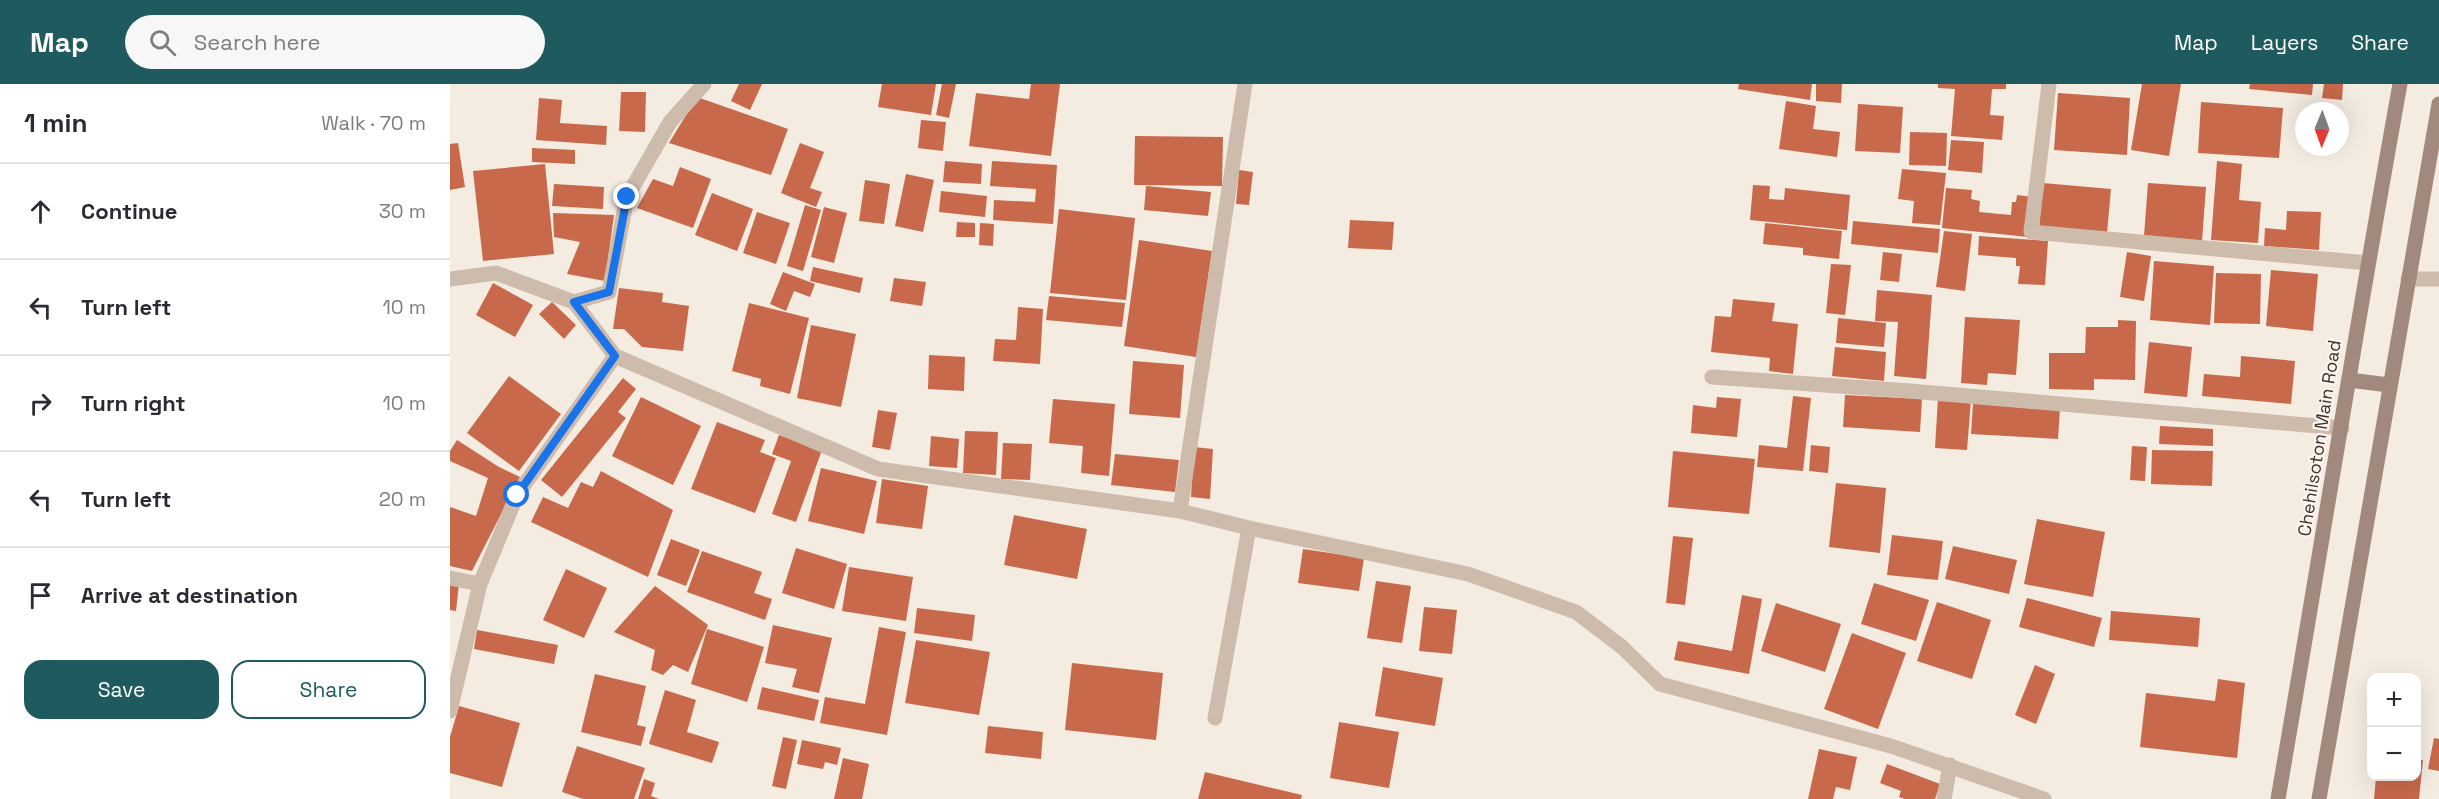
<!DOCTYPE html>
<html lang="en">
<head>
<meta charset="utf-8">
<style>
	:root { --surface:#fff; --page:#f7f7f7; --text:#2b2b33; --muted:#7c7c81; --line:#e1e1e2; --accent:#1f5a5e }
	body { margin:0; font-family:"Space Grotesk",sans-serif; background:var(--page); color:var(--text) }
	.controls { position:absolute; right:18px; bottom:18px; display:grid; overflow:hidden; border-radius:12px; box-shadow:0 6px 24px #0002 }
	.controls button { width:54px; height:54px; display:grid; place-items:center; padding:0; border:0; border-bottom:2px solid var(--line); background:var(--surface); color:var(--text); font:30px sans-serif }
	.compass { position:absolute; left:1845px; top:18px; width:54px; height:54px; border-radius:50%; background:var(--surface); box-shadow:0 6px 24px #0002; rotate:181deg }
	.stop { position:absolute; width:18px; height:18px; margin:-14px; border:4px solid #1a73e8; border-radius:50%; background:#fff }
	.stop.end { background:#1a73e8; border-color:#fff; box-shadow:0 2px 6px #0008 }
	.list { margin:0; padding:0; list-style:none }
	h2 { display:flex; justify-content:space-between; align-items:center; height:78px; margin:0; padding:0 24px; font-size:26px }
	h2 small { font-size:20px; font-weight:400; color:var(--muted) }
	.list li { display:grid; grid-template-columns:39px 1fr auto; gap:18px; align-items:center; box-sizing:border-box; height:96px; padding:0 24px; border-top:2px solid var(--line) }
	.list b { display:block; font-size:22px; white-space:nowrap }
	.list em { font-size:20px; font-style:normal; color:var(--muted) }
	.actions { display:flex; gap:12px; padding:18px 24px }
	.actions a { flex:1; padding:14px 0; border:2px solid var(--accent); border-radius:18px; text-align:center; font-size:21px; color:var(--accent) }
	.actions .main { background:var(--accent); color:#fff }
	.icon { flex:none; width:33px; height:33px; fill:none; stroke:currentColor; stroke-width:2; stroke-linecap:round; stroke-linejoin:round }
	.map { position:relative; flex:none; width:1989px; height:715px; overflow:hidden }
	header { display:flex; align-items:center; gap:36px; box-sizing:border-box; height:84px; padding:0 30px; background:var(--accent); color:#fff }
	header strong { font-size:28px }
	nav { display:flex; gap:33px; margin-inline-start:auto; font-size:21px }
	.search { width:420px; height:54px; background:var(--page); display:flex; align-items:center; gap:15px; box-sizing:border-box; padding:0 21px; border-radius:33px; color:var(--muted); font-size:22px }
	main { display:flex }
	aside { flex:1; background:var(--surface) }
	.map>svg:first-child { display:block }
</style>
</head>
<body>
<header>
<strong>Map</strong>
<div class="search"><svg class="icon" aria-label="search" viewBox="0 0 24 24"><circle cx="10" cy="10" r="6"/><path d="M15 15l6 6"/></svg>Search here</div>
<nav><a>Map</a><a>Layers</a><a>Share</a></nav>
</header>
<main>
<aside>
<h2>1 min<small>Walk · 70 m</small></h2>
<ul class="list">
<li><svg class="icon" aria-label="ahead" viewBox="0 0 24 24"><path d="M12 20V5M6 11l6-6 6 6"/></svg><div><b>Continue</b></div><em>30 m</em></li>
<li><svg class="icon" aria-label="left" viewBox="0 0 24 24"><path d="M17 20v-9H6M10 6l-5 5 5 5"/></svg><div><b>Turn left</b></div><em>10 m</em></li>
<li><svg class="icon" aria-label="right" viewBox="0 0 24 24"><path d="M7 20v-9h11M14 6l5 5-5 5"/></svg><div><b>Turn right</b></div><em>10 m</em></li>
<li><svg class="icon" aria-label="left" viewBox="0 0 24 24"><path d="M17 20v-9H6M10 6l-5 5 5 5"/></svg><div><b>Turn left</b></div><em>20 m</em></li>
<li><svg class="icon" aria-label="arrive" viewBox="0 0 24 24"><path d="M6 21V4h12l-3 4 3 4H6"/></svg><div><b>Arrive at destination</b></div></li>
</ul>
<div class="actions"><a class="main">Save</a><a>Share</a></div>
</aside>
<div class="map">
<svg width="1989" height="715" viewBox="0 0 1989 715">
	<rect width="100%" height="100%" fill="#f4ebe1"/>
	<path fill="#c8694b" d="M289,0H312L300,26L281,17Z
		M432,0H486L481,31L428,23Z
		M492,0H506L499,34L486,31Z
		M581,0H610L601,72L519,62L526,9L579,15Z
		M1289,0H1362L1360,16L1288,5Z
		M1366,0H1392L1391,19L1366,17Z
		M1488,0H1556V5H1542L1540,31L1554,32L1552,56L1501,52L1505,5L1488,4Z
		M1692,0H1731L1719,72L1681,66Z
		M1800,0H1863L1862,11L1799,5Z
		M1874,0H1893L1892,16L1872,14Z
		M171,8H196L195,48L169,47Z
		M1608,9L1680,14L1677,71L1604,66Z
		M247,13L338,45L321,91L219,59Z
		M89,14L112,16L110,39L157,42L156,61L86,56Z
		M1336,17L1366,22L1363,45L1390,48L1387,73L1329,65Z
		M1751,18L1833,24L1829,74L1748,69Z
		M1408,20L1453,23L1450,69L1405,67Z
		M471,36L496,38L493,67L468,64Z
		M1460,48L1497,49L1496,82L1459,81Z
		M685,52L773,53L772,102L684,101Z
		M1501,56L1534,58L1532,89L1498,86Z
		M8,59L15,103L0,106V60Z
		M350,59L374,68L360,104L372,108L366,123L331,109Z
		M82,64L125,66V80L82,78Z
		M495,77L532,80L531,100L493,98Z
		M542,77L607,81L603,140L543,136L544,116L585,118L586,105L540,102Z
		M1767,77L1792,80L1789,116L1811,118L1808,159L1761,156Z
		M95,80L104,170L33,177L23,87Z
		M230,83L261,95L243,144L187,124L203,95L223,102Z
		M1452,85L1496,89L1490,141L1462,139L1464,117L1448,115Z
		M789,86L803,88L799,121L786,120Z
		M456,90L484,96L473,148L445,142Z
		M415,96L440,100L434,140L409,137Z
		M1593,99L1661,105L1657,149L1589,143Z
		M1698,99L1756,103L1752,157L1694,152Z
		M104,100L154,103L153,125L102,122Z
		M1303,101L1320,102L1319,115L1334,116L1335,104L1400,111L1397,146L1300,136Z
		M696,102L761,108L758,132L694,126Z
		M1496,104L1522,106L1521,115L1530,117L1529,128L1561,131L1562,118H1566L1567,111L1582,113L1578,153L1492,144Z
		M491,107L537,112L535,133L489,128Z
		M262,109L303,125L287,167L245,151Z
		M355,121L371,126L353,187L337,182Z
		M374,123L397,129L384,179L361,173Z
		M609,125L685,134L676,216L600,209Z
		M1837,127L1871,128L1869,166L1814,162L1815,144L1836,146Z
		M307,128L340,139L326,180L293,169Z
		M103,129L164,131L155,197L117,190L130,158L104,153Z
		M900,136L944,138L942,166L898,164Z
		M1403,137L1490,145L1488,169L1401,160Z
		M507,138L525,139V153H506Z
		M530,139L544,140L543,162L529,161Z
		M1315,139L1392,147L1389,175L1353,171V164L1313,160Z
		M1494,147L1522,150L1515,207L1486,203Z
		M1529,152L1598,157L1595,201L1568,200L1570,182H1566V174L1528,171Z
		M689,156L762,167L746,273L674,262Z
		M1433,168L1452,170L1449,198L1430,196Z
		M1677,168L1701,172L1694,217L1670,213Z
		M1704,177L1764,182L1760,241L1700,236Z
		M1381,180L1401,181L1395,231L1376,229Z
		M363,183L413,194L410,209L360,197Z
		M1821,186L1868,190L1863,247L1816,242Z
		M333,188L365,200L360,213L344,207L336,227L320,220Z
		M1766,189L1811,190L1810,240L1764,239Z
		M444,194L476,198L472,222L440,217Z
		M43,199L83,221L65,253L26,231Z
		M169,204L213,209L212,218L239,222L233,267L192,263L174,245H163Z
		M1427,206L1482,211L1476,295L1444,292L1448,238L1425,237Z
		M599,212L675,219L672,243L596,236Z
		M1283,215L1325,219L1322,237L1348,240L1343,290L1319,287L1320,274L1261,268L1265,232L1281,233Z
		M102,218L126,241L114,255L89,230Z
		M299,219L359,234L340,310L310,302L311,295L282,287Z
		M568,223L593,225L590,280L543,277L545,255L566,256Z
		M1515,233L1570,236L1566,291L1538,289L1537,301L1511,299Z
		M1388,234L1436,239L1434,263L1386,259Z
		M1668,236L1686,237L1685,296L1644,295V306L1599,305V269H1635L1636,243H1668Z
		M361,241L406,250L391,323L347,314Z
		M1699,258L1742,263L1737,313L1694,309Z
		M1385,263L1436,268L1434,297L1382,292Z
		M479,271L515,273L514,307L478,305Z
		M1791,272L1845,277L1841,320L1752,312L1754,290L1790,293Z
		M683,277L734,281L730,334L679,330Z
		M59,292L111,330L69,387L17,349Z
		M173,294L186,305L168,328L176,334L112,413L91,396Z
		M1395,311L1472,315L1470,348L1393,343Z
		M1343,312L1361,314L1353,387L1307,383L1309,361L1337,364Z
		M191,313L251,342L223,401L162,372Z
		M1267,313L1291,315L1287,353L1241,349L1243,321L1266,324Z
		M1488,314L1521,316L1517,366L1485,364Z
		M603,315L665,320L659,392L631,389L633,362L599,359Z
		M1523,319L1610,324L1608,355L1521,350Z
		M428,326L447,329L440,366L422,363Z
		M267,338L315,356L310,368L326,374L305,429L241,405Z
		M1710,342L1763,345V362L1709,360Z
		M515,347L548,348L546,391L513,389Z
		M329,351L372,366L346,438L322,430L341,377L322,370Z
		M481,352L509,355L507,384L479,382Z
		M7,356L49,383L70,393L22,487L0,482V423L26,432L38,394L0,377V367Z
		M553,359L582,360L580,396L551,395Z
		M1361,361L1380,363L1378,389L1359,387Z
		M1682,362L1697,363L1695,397L1680,396Z
		M744,363L763,365L760,415L741,413Z
		M1702,366L1763,367L1762,402L1701,400Z
		M1223,367L1305,375L1299,430L1218,423Z
		M665,370L729,376L725,408L661,401Z
		M371,384L427,397L414,450L358,437Z
		M151,387L223,426L198,493L81,438L93,413L118,424L131,398L143,403Z
		M432,395L478,402L472,445L426,439Z
		M1386,399L1436,404L1430,469L1379,463Z
		M564,431L637,445L627,495L554,481Z
		M1587,435L1655,448L1643,513L1574,500Z
		M1442,451L1493,457L1488,496L1437,491Z
		M1223,452L1243,454L1235,521L1216,519Z
		M221,455L250,466L236,502L207,491Z
		M1503,462L1567,476L1559,510L1495,495Z
		M346,464L397,480L384,525L332,509Z
		M853,465L914,474L909,507L848,499Z
		M252,467L312,488L304,509L322,515L315,536L237,508Z
		M399,483L463,493L456,537L392,527Z
		M116,485L157,504L134,554L93,536Z
		M926,497L961,502L952,559L917,554Z
		M0,499L9,500L6,527L0,526Z
		M1424,499L1479,516L1466,557L1411,540Z
		M205,502L258,541L238,588L223,581L213,591L201,586L205,566L164,548Z
		M1292,511L1312,515L1299,590L1224,576L1228,557L1282,567Z
		M1577,514L1652,534L1644,563L1569,543Z
		M1487,518L1541,536L1522,595L1467,577Z
		M1326,519L1391,540L1375,588L1311,567Z
		M974,523L1007,526L1002,570L969,567Z
		M467,524L525,531L522,557L464,549Z
		M1661,527L1750,534L1748,563L1659,556Z
		M323,541L382,554L369,609L342,603L347,585L315,579Z
		M429,543L456,548L437,651L370,639L375,613L415,620Z
		M257,545L314,563L297,618L241,600Z
		M27,546L108,561L104,580L24,565Z
		M1402,549L1456,569L1428,645L1374,625Z
		M466,556L540,568L529,631L455,619Z
		M622,579L713,589L706,656L615,646Z
		M1585,581L1605,590L1586,640L1565,631Z
		M933,583L993,594L985,642L925,632Z
		M145,590L196,602L187,641L196,643L191,662L131,648Z
		M1768,595L1795,599L1787,674L1690,663L1696,609L1765,617Z
		M312,603L369,616L364,637L307,625Z
		M215,606L246,616L237,648L269,658L262,679L199,660Z
		M9,622L70,639L52,703L0,689V653Z
		M889,638L949,648L939,704L880,694Z
		M538,642L593,648L591,675L535,669Z
		M333,653L347,656L336,705L322,702Z
		M1984,654L1989,655V687L1978,685Z
		M352,656L391,664L387,681L375,678L373,685L347,680Z
		M127,662L195,684L184,715H133L112,708Z
		M1369,665L1407,673L1400,706L1386,703L1383,715H1358Z
		M393,674L419,680L412,715H384Z
		M1966,676H1973L1969,715H1924L1926,693H1966Z
		M1437,680L1490,700L1485,715H1455L1449,713L1451,707L1430,699Z
		M755,688L852,711L851,715H748Z
		M194,695L205,699L201,712L209,715H188Z"/>
	<g fill="none" stroke-linecap="round" stroke-linejoin="round">
		<path stroke="#cdbbac" stroke-width="15" d="M1494,715L1500,681"/>
		<path stroke="#cdbbac" stroke-width="15" d="M1599,0L1581,148L1918,179
			M0,195L46,189L124,218L165,272L428,385L730,427L799,444L1018,490L1126,528L1172,563L1210,600L1441,662L1594,715
			M1958,195H1989
			M124,218L159,208L177,113L220,38L254,0
			M1262,293L1460,307L1892,344
			M730,427L795,0
			M0,494L30,500
			M0,627L30,500L67,411L165,272
			M765,634L799,444"/>
		<path stroke="#a18a7d" stroke-width="15" d="M1899,296L1939,301
			M1828,715C1869,477 1907,238 1950,0
			M1869,715L1989,20"/>
	</g>
	<g fill="none" stroke-linecap="round" stroke-linejoin="round">
		<path stroke="#1a73e8" stroke-width="8" d="M67,411L165,272L124,218L159,208L177,113"/>
	</g>
	<g text-anchor="middle" dominant-baseline="central" stroke-width="4.5" stroke-linejoin="round" paint-order="stroke">
		<g font-size="18" fill="#3b302b" stroke="#fbf5ee">
			<text transform="translate(1869 354) rotate(-81)">Chehilsoton Main Road</text>
		</g>
	</g>
</svg>
<div class="controls">
<button>+</button>
<button>−</button>
</div>
<svg class="compass" viewBox="-18 -18 36 36"><path d="M0-13l5 13h-10z" fill="#e53935"/><path d="M0 13l5-13h-10z" fill="#7c7c81"/></svg>
<div class="stop" style="left:67px;top:411px"></div>
<div class="stop end" style="left:177px;top:113px"></div>
</div>
</main>
</body>
</html>
